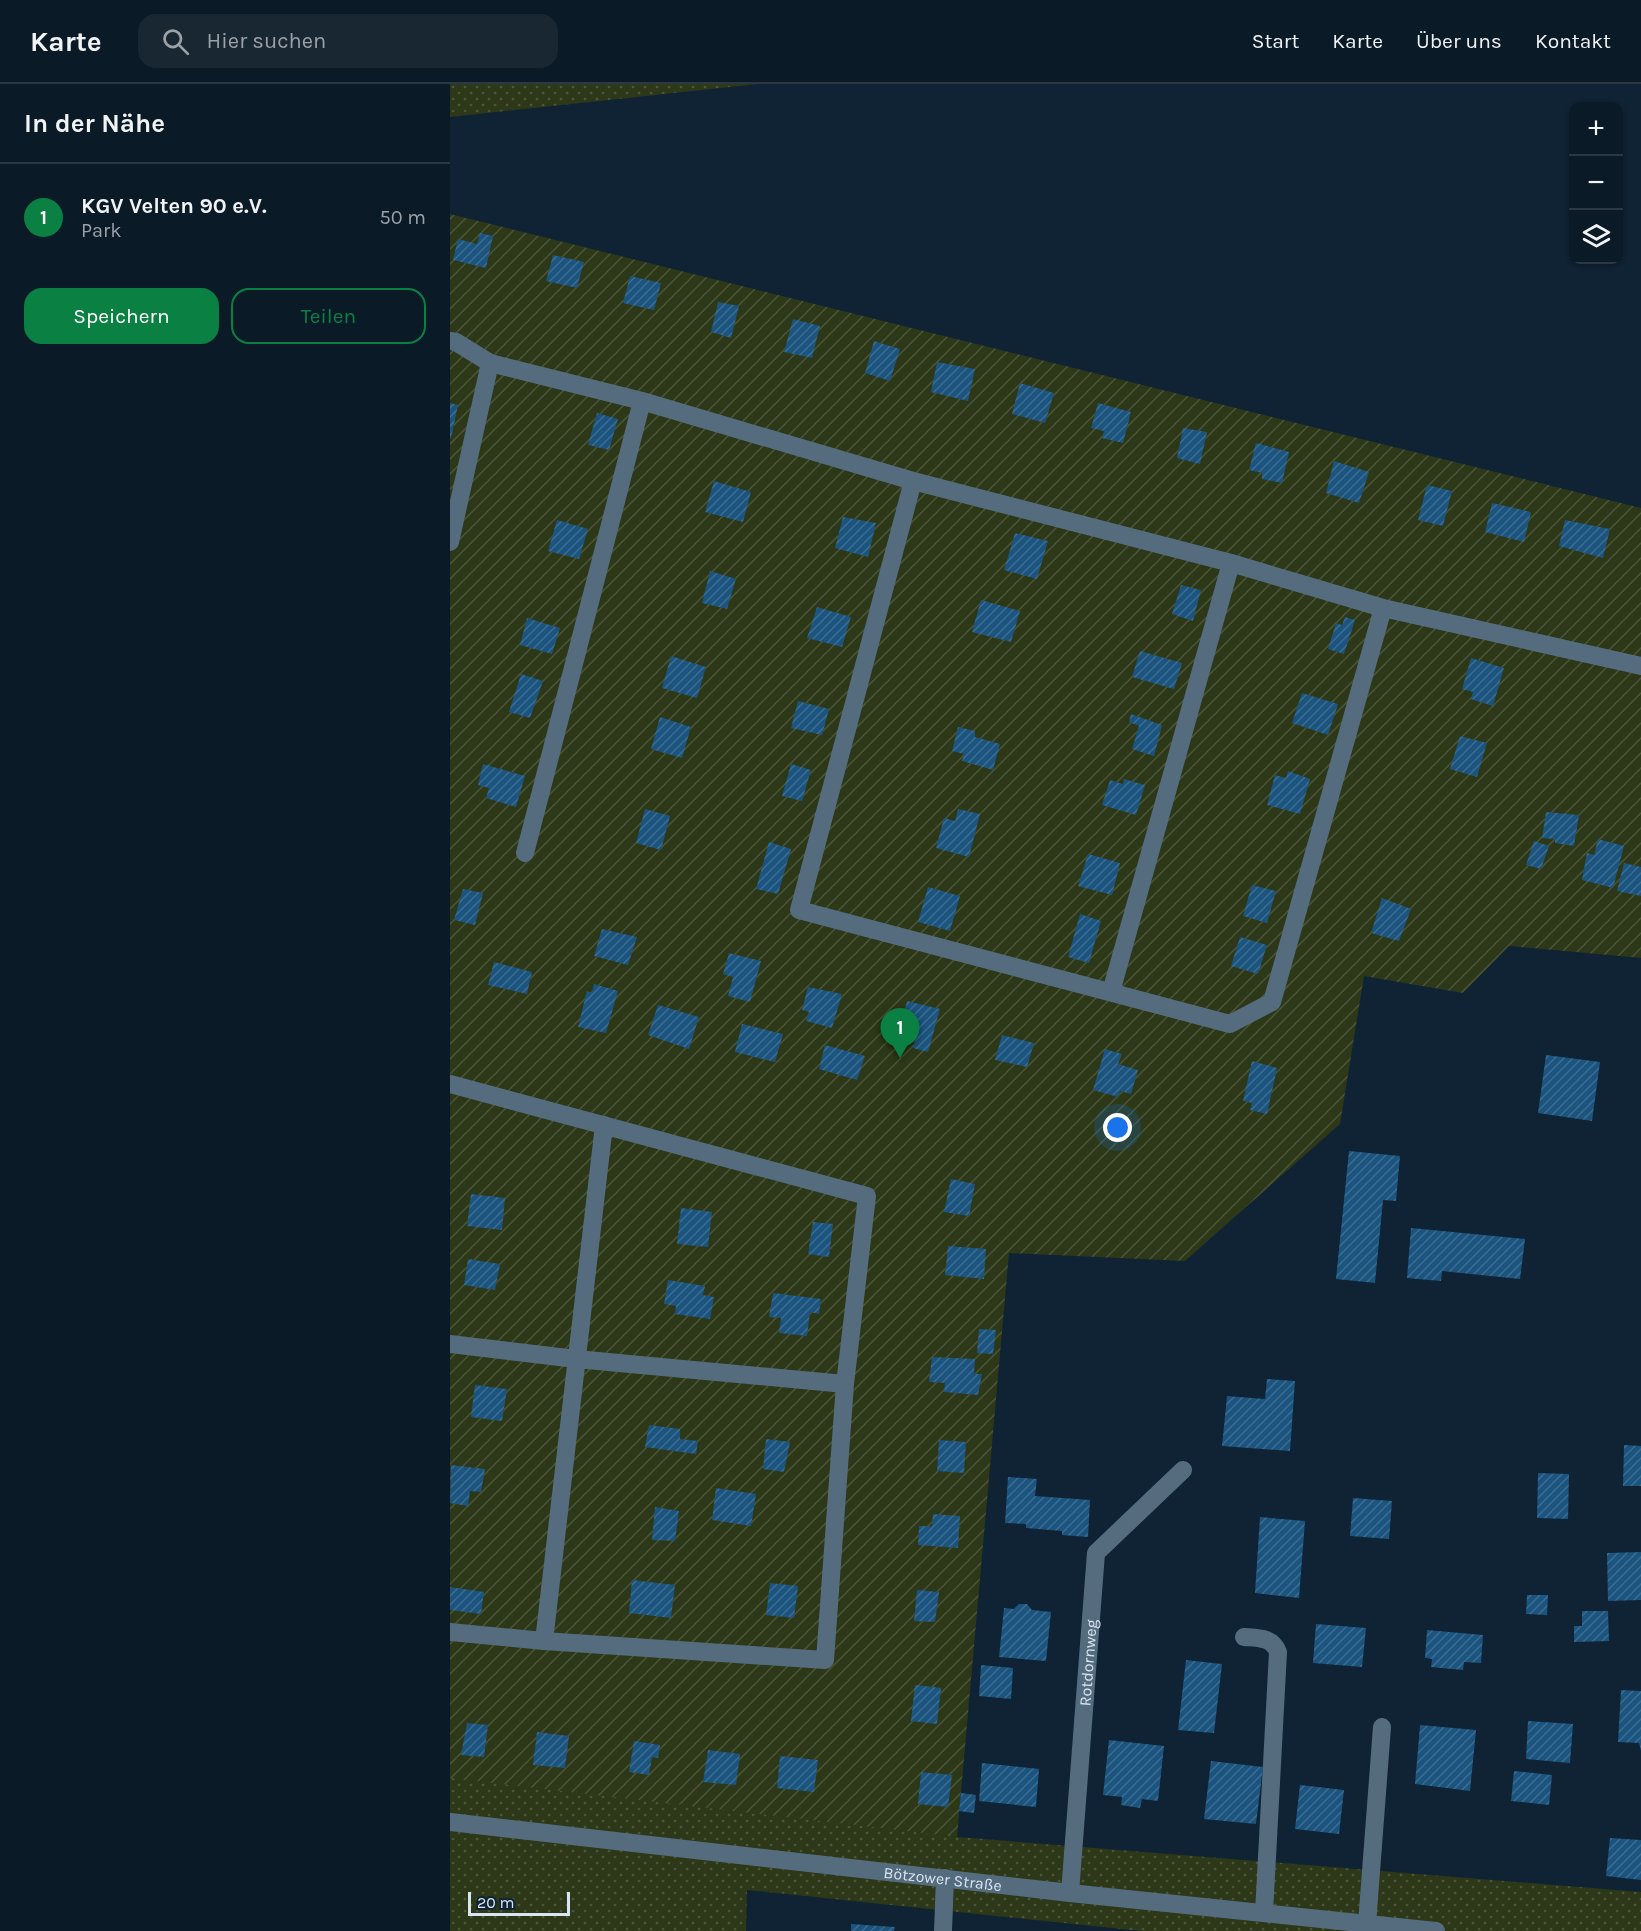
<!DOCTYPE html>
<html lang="de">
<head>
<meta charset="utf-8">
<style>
	:root { --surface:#0b1a27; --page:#192733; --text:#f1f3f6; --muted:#9aa1a7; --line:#2b3844; --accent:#0b8043 }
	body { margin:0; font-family:Karla,sans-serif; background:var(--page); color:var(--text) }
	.controls { position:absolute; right:18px; top:18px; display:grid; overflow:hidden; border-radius:12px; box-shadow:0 2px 4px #0004 }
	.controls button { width:54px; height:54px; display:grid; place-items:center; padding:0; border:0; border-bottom:2px solid var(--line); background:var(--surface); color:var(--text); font:30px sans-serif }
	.scale { position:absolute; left:18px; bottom:15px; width:102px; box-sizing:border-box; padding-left:6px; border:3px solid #d9e5f1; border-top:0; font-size:16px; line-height:21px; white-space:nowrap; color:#d9e5f1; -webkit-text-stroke:4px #0f2334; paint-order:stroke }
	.you { position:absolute; left:668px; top:1044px; width:21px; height:21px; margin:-15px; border:4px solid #fff; border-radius:50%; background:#1a73e8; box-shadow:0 0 0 9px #1a73e833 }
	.badge { display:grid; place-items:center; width:39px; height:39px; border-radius:50%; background:var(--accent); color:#fff; font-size:20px; font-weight:700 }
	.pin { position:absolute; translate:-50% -50px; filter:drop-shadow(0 2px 3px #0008) }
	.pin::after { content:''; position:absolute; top:32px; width:21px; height:18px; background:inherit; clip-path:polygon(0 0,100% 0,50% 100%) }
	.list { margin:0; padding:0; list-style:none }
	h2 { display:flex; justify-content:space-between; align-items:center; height:78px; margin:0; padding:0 24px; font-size:26px }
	h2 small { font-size:20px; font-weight:400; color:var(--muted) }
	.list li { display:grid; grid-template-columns:39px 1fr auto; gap:18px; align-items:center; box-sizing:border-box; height:108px; padding:0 24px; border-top:2px solid var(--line) }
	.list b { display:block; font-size:22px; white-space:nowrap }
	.list p { margin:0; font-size:20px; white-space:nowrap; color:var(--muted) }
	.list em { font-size:20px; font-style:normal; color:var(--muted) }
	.actions { display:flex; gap:12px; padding:18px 24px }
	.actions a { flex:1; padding:14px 0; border:2px solid var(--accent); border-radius:18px; text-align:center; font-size:21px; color:var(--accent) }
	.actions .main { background:var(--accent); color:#fff }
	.icon { flex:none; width:33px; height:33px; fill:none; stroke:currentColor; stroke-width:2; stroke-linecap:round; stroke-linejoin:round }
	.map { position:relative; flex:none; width:1191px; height:1847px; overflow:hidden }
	header { display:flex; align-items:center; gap:36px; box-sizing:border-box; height:84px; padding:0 30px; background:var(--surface); border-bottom:2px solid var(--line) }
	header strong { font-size:28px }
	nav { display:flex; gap:33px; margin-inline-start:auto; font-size:21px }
	.search { width:420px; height:54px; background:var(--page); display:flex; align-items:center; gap:15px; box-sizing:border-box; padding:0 21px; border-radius:18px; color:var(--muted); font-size:22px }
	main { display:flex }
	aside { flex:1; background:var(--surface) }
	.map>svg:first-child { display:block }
</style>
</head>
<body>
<header>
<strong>Karte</strong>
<div class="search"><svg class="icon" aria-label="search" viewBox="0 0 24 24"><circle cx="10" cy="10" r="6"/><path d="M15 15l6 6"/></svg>Hier suchen</div>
<nav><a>Start</a><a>Karte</a><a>Über uns</a><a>Kontakt</a></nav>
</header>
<main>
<aside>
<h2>In der Nähe<small></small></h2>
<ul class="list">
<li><span class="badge">1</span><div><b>KGV Velten 90 e.V.</b><p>Park</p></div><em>50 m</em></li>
</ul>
<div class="actions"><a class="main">Speichern</a><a>Teilen</a></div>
</aside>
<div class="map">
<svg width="1191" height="1847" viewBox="0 0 1191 1847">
	<defs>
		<pattern id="grass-dots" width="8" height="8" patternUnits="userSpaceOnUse" patternTransform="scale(1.5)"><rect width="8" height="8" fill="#2c3817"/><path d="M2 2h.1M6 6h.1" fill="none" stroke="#4a5539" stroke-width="1.8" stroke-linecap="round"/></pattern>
		<pattern id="garden-furrows" width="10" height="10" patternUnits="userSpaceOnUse" patternTransform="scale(1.5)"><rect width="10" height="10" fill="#2c3817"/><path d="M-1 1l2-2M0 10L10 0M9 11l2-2" fill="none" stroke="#4a5539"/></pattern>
		<pattern id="building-hatch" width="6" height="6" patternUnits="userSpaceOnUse" patternTransform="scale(1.5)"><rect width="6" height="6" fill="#1b547e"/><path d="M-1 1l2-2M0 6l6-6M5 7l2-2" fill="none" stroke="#3c6c91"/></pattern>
	</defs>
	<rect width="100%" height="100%" fill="#0f2334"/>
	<path fill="url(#grass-dots)" d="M0,0H308L0,33Z
		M0,1692L508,1753L1191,1808V1847H691L297,1806L296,1847H0Z"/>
	<path fill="url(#garden-furrows)" d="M0,130L1191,424V874L1059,862L1013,909L914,892L890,1040L735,1177L559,1169L507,1753L0,1694Z"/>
	<path fill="url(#building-hatch)" d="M30,149L43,152L36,184L3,176L8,155L27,160Z
		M103,171L134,178L127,204L96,197Z
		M180,192L211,199L204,226L173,219Z
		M268,218L289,222L281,254L261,248Z
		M343,235L370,242L362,274L334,268Z
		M424,257L450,265L440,297L415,289Z
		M487,278L525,285L518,317L481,308Z
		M570,299L604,309L595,339L562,330Z
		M0,319L8,321L1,354H0Z
		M648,319L681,328L673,359L652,354L654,347L641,344Z
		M147,329L168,335L159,366L138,361Z
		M733,344L757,348L750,380L727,374Z
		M806,359L839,368L832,399L812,395V389L799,386Z
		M884,377L919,388L909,419L876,409Z
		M264,397L301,408L293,438L255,428Z
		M977,401L1002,407L993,442L968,436Z
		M1042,419L1081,428L1074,458L1035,448Z
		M393,433L426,439L418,473L385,464Z
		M107,436L138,445L129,475L98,467Z
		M1115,436L1160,445L1153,474L1109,462Z
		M565,449L598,457L587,495L554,486Z
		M260,487L286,495L277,525L252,519Z
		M731,501L751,506L743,537L722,530Z
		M531,516L570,527L561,558L522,548Z
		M367,523L401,533L392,563L357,554Z
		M895,533L905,536L894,570L878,565L886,539L892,541Z
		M77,534L110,544L102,570L70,561Z
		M690,567L732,579L724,605L682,593Z
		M221,572L256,583L247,614L212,604Z
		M1021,574L1054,584L1043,622L1021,615L1023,608L1012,605Z
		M71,590L93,597L80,634L59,628Z
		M852,609L888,620L878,651L842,639Z
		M348,617L379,625L372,651L341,644Z
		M681,630L712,641L704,672L682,665L689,642L679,638Z
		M210,633L241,643L232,674L201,665Z
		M508,643L525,647V653L550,660L543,686L512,677L514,670L502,667Z
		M1010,652L1037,659L1027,693L1000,685Z
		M33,680L75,692L66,723L36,714L39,704L28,701Z
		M341,680L361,686L352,717L332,712Z
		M838,687L860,695L850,730L817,721L825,691L836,694Z
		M674,695L695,701L686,731L652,721L660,696L673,700Z
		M195,725L220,732L211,766L186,759Z
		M508,725L530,730L519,773L486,764L494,734L505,737Z
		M1096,728L1129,731L1124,762L1105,759V755L1092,754Z
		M1148,755L1174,762L1163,804L1132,796L1137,769L1144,771Z
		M1084,757L1099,762L1091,785L1076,781Z
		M319,758L341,765L328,810L306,805Z
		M638,770L670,779L662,811L628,802Z
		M1174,779L1191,783V812L1167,807Z
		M802,801L826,807L817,839L793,832Z
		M478,803L510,812L500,847L468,838Z
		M13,805L33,809L25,841L4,836Z
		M932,814L961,825L949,857L921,849Z
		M630,830L651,837L639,879L618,873Z
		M152,845L187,853L178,881L144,872Z
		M790,853L817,861L808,890L781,882Z
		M279,869L311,877L300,918L278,912L283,893L273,890Z
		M44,878L82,888L77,910L38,901Z
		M144,900L168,907L156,949L128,943L137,907L142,909Z
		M358,903L392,910L382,944L356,937L359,928L352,926Z
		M457,917L490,925L478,968L463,964L465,956L449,952Z
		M208,921L249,933L239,965L198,951Z
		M292,940L333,950L325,978L285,968Z
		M552,951L584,959L577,983L545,976Z
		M375,961L415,972L407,996L369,985Z
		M655,965L672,970L668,980L688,986L681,1010L670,1007L668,1013L643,1006Z
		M1096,971L1150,978L1142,1037L1088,1029Z
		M802,977L827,984L817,1030L800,1026L802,1019L793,1017Z
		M899,1067L950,1072L946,1117L933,1116L925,1199L886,1195Z
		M501,1095L525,1100L519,1132L494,1128Z
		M21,1110L55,1114L52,1146L17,1142Z
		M231,1124L262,1128L258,1163L227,1160Z
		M363,1138L383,1140L379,1173L358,1170Z
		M961,1144L1075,1155L1070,1195L992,1187L991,1197L957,1194Z
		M498,1162L536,1165L534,1195L495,1191Z
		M18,1175L50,1180L45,1206L14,1201Z
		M218,1196L255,1202L253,1211L264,1213L260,1235L225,1230L226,1222L214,1220Z
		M323,1209L371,1215L369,1230L360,1228L357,1252L329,1249L331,1234L319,1233Z
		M529,1245L546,1246L543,1270L527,1269Z
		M482,1273L525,1275L524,1290H532L528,1311L494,1308L495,1299L479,1298Z
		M817,1295L845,1297L840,1367L772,1362L777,1312L815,1315Z
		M25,1301L57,1305L52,1337L21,1333Z
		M199,1341L230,1345V1355L248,1357L246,1370L195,1363Z
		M316,1355L340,1358L334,1388L313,1385Z
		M489,1356L516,1358L514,1389L487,1387Z
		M1174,1361L1191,1362V1402H1173Z
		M1,1381L35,1385L31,1408L20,1407L18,1422L0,1419Z
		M1088,1389L1119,1390L1118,1435L1087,1434Z
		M558,1393L587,1395L585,1412L640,1416L638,1453L612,1451V1447L576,1444V1440L555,1439Z
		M266,1404L306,1410L301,1442L262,1436Z
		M903,1414L942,1417L939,1455L900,1452Z
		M205,1423L229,1427L225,1457L202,1456Z
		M483,1430L510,1432L508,1464L468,1461L469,1442H482Z
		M810,1433L855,1437L849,1514L805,1509Z
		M1191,1468V1516L1158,1517L1157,1469Z
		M182,1496L225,1501L221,1534L179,1529Z
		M320,1499L348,1502L344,1534L316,1531Z
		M0,1503L34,1508L31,1530L0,1526Z
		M467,1506L489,1508L485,1538L464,1537Z
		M1077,1511H1098L1097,1531L1076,1530Z
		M569,1520H577L582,1526L601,1528L596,1577L549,1573L554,1524L564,1525Z
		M1132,1527H1158L1159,1557L1124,1558V1542H1132Z
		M866,1540L916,1544L912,1583L863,1579Z
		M977,1546L1033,1551L1031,1579L1014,1578L1013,1586L981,1583L982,1575L975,1574Z
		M736,1576L772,1580L764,1649L728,1646Z
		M531,1581L563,1584L561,1615L529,1612Z
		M465,1601L491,1604L487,1640L461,1637Z
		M1171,1606L1191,1607V1667L1189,1659L1168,1658Z
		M1078,1637L1123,1640L1120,1679L1076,1675Z
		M17,1639L38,1641L34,1673L11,1671Z
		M970,1641L1026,1646L1020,1707L965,1700Z
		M87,1648L119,1652L115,1684L83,1681Z
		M659,1656L714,1662L708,1717L692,1715L690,1724L671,1721L672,1713L653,1711Z
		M184,1657L210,1661L208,1674L202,1673L199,1691L179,1688Z
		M258,1666L290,1670L286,1701L253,1698Z
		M330,1672L368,1676L364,1708L327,1704Z
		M761,1677L813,1683L806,1740L754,1735Z
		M532,1679L589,1685L586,1723L529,1717Z
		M1064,1687L1102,1691L1099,1721L1061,1717Z
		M471,1688L502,1691L498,1723L468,1720Z
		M850,1701L894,1706L889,1750L845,1745Z
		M511,1709L526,1711L524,1729L509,1727Z
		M1160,1754L1191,1756V1796L1156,1792Z
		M401,1840L445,1843L444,1847H401Z"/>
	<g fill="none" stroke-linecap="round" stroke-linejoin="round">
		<path stroke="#556c7f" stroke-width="18" d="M0,257L6,258L40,279L192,317L463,397L781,479L933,524L1191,582
			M463,397L349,826L780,940L822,918L933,524
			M0,458L40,279
			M75,769L192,317
			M661,908L781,479
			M0,1000L417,1112L395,1300L375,1576L94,1557L0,1548
			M0,1260L126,1275L395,1300
			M794,1553C808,1554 822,1553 828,1568L814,1829
			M94,1557L154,1041
			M917,1840L932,1643"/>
		<g stroke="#556c7f" stroke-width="18">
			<path id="s1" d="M620,1809L646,1469L733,1386"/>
			<path d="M493,1847L495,1794"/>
		</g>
		<path stroke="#556c7f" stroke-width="18" id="s2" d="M0,1738L620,1809L986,1847"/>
	</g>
	<g text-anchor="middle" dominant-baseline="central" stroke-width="4.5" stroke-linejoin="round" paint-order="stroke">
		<g font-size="16" fill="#d9e5f1" stroke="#0f2334">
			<text stroke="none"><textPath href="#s1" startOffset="231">Rotdornweg</textPath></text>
			<text stroke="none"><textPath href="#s2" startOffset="496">Bötzower Straße</textPath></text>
		</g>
	</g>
</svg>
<div class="controls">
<button>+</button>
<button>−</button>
<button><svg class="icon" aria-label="layers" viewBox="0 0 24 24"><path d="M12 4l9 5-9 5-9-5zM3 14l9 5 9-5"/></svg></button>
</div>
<div class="scale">20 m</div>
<div class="you"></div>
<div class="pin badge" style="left:450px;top:974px">1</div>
</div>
</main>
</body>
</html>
